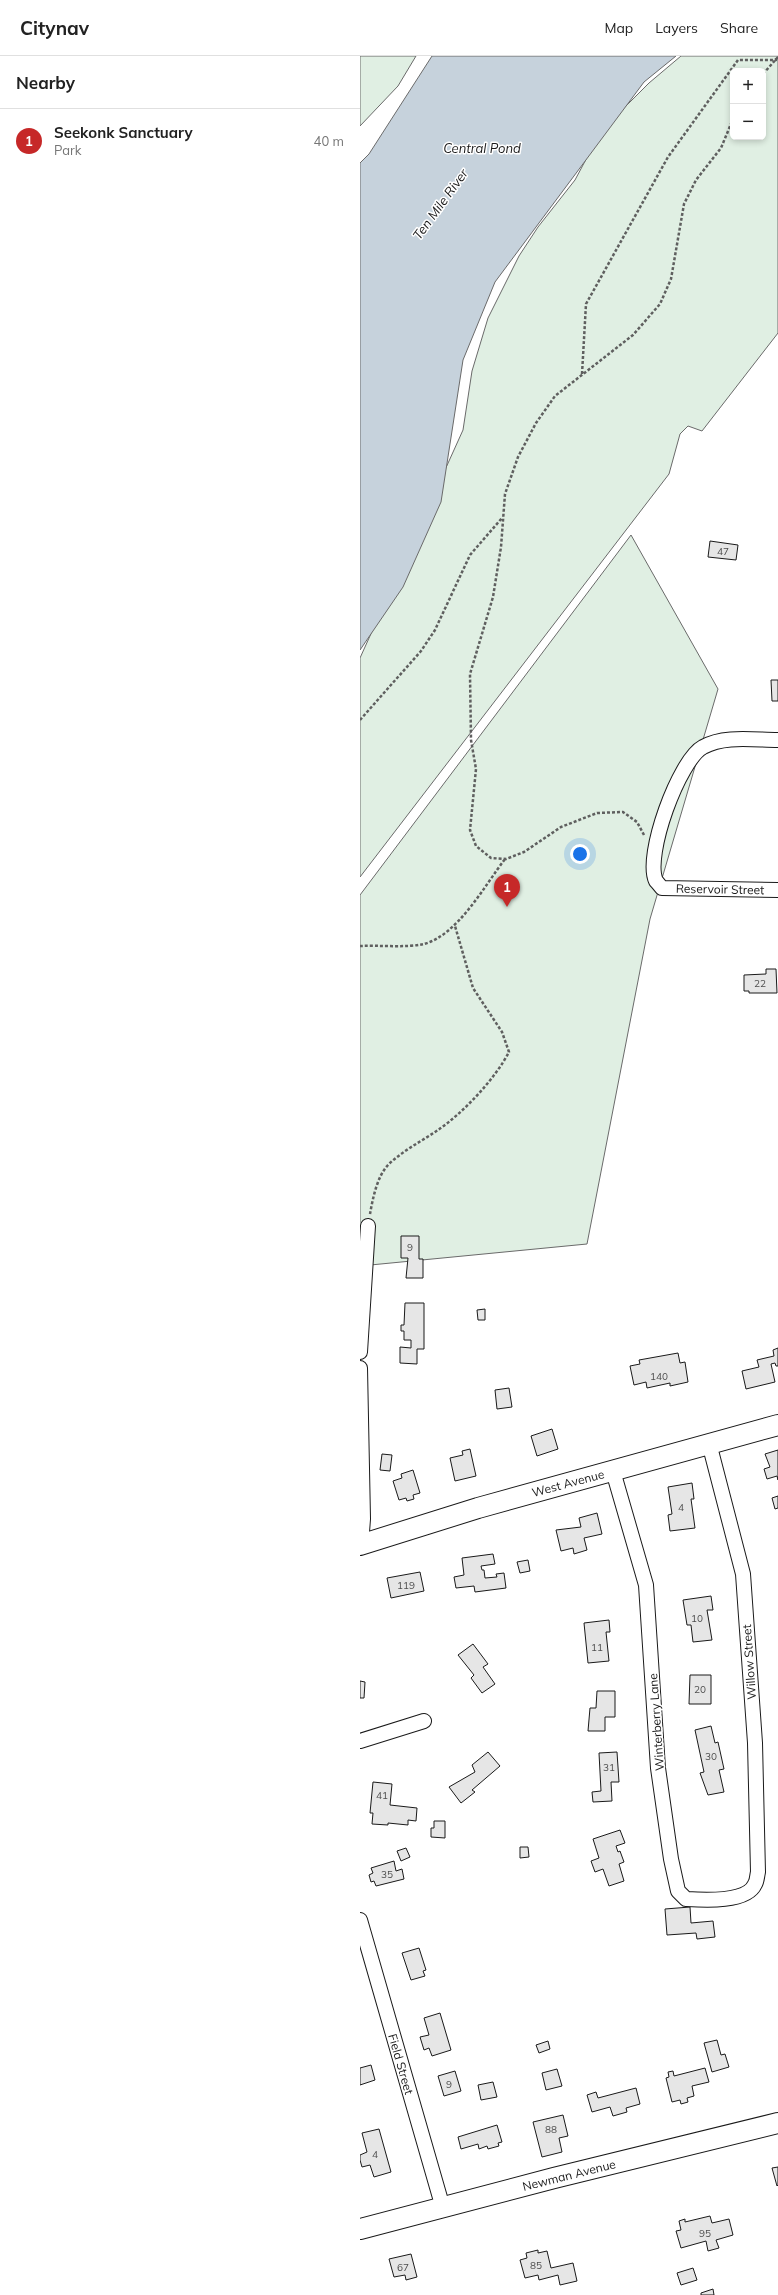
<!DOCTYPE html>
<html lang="en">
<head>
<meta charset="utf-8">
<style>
	:root { --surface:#fff; --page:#f2f2f2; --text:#222; --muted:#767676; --line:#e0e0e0; --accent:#c62828 }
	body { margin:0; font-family:Mulish,sans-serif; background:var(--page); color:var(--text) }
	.controls { position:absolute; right:12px; top:12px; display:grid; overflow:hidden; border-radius:6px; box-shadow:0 2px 6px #0003 }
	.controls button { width:36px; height:36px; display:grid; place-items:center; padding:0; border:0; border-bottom:1px solid var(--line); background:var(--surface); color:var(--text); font:20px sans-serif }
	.you { position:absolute; left:220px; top:798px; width:14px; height:14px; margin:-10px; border:3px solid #fff; border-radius:50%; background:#1a73e8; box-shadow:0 0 0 6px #1a73e833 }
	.badge { display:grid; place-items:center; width:26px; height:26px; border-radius:50%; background:var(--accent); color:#fff; font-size:13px; font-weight:700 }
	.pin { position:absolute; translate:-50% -33px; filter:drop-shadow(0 1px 2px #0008) }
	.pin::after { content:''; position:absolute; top:21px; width:14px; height:12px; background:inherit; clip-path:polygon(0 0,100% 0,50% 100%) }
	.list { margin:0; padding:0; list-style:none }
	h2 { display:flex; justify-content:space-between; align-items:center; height:52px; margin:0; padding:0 16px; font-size:17px }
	h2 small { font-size:13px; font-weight:400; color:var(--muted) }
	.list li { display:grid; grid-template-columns:26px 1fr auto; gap:12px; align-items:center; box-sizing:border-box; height:64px; padding:0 16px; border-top:1px solid var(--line) }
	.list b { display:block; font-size:15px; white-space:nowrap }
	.list p { margin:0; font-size:13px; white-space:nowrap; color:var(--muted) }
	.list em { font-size:13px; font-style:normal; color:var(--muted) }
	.map { position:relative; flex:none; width:418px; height:2239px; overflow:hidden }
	header { display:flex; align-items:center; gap:24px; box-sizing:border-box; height:56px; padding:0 20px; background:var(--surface); border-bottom:1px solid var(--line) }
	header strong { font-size:19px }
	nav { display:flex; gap:22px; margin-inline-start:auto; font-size:14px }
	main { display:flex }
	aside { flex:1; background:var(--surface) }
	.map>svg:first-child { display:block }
</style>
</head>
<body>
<header>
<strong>Citynav</strong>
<nav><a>Map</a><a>Layers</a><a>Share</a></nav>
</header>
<main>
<aside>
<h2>Nearby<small></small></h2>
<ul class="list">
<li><span class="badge">1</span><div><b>Seekonk Sanctuary</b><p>Park</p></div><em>40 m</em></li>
</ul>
</aside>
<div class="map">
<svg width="418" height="2239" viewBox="0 0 418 2239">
	<rect width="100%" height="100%" fill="#fff"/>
	<path fill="#e0efe3" stroke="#6a6a6a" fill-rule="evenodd" d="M0,0H56L38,30L0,70Z
		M321,0H418V277L342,375L328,370L320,378L309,418L0,821V602L103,374L112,315L128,262L159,200L178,171L215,124L231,94L254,62L289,27ZM373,15H403V81H373Z
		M271,479L358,633L290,863L227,1188L0,1210V839Z"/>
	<path fill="#c6d2dc" stroke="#6a6a6a" d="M72,0H316L284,26L135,226L103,304L81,446L43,531L0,594V107L9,98Z"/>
	<path fill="#e6e6e6" stroke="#1a1a1a" d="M350,485L378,489L376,504L348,501Z
		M411,624H418V645H412Z
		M406,913H416L417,937H389V935H384V919L406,918Z
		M41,1180H59V1203H63V1222H46L48,1202H41Z
		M45,1247H64V1293H57V1308L40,1307V1291L51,1292V1284H44V1275H41V1269H44Z
		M125,1253V1264H118L117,1254Z
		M418,1292V1310H416L415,1307L411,1308L415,1326L386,1333L382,1315L399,1311L397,1304L414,1300L413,1294Z
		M318,1297L320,1307L325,1306L328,1326L310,1330V1327L287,1332L286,1326L274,1329L270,1310L280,1308L279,1304Z
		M149,1332L152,1351L137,1353L135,1334Z
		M192,1373L198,1393L177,1400L171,1380Z
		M110,1393L116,1420L95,1425L90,1402L103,1399L102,1395Z
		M418,1394V1424L417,1420L407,1423L404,1413L410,1411L405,1398Z
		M22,1398L32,1399L30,1415L20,1414Z
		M53,1414L60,1437L53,1439L54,1443L47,1445L46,1442L39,1444L33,1425L42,1422L41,1418Z
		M332,1427L334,1443H331L335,1472L310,1475L308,1459L312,1458L308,1431Z
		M418,1440V1452L415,1453L412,1442Z
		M237,1457L242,1478L224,1482L227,1494L214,1498L213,1492L201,1495L196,1474L221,1471L219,1462Z
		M133,1498L135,1508L121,1510L122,1514H124L125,1522L137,1521L136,1518L144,1517L146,1532L115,1536L114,1530L96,1532L94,1521L104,1519L102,1502Z
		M168,1504L170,1515L160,1517L157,1506Z
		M60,1516L64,1535L31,1542L27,1522Z
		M351,1540L353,1554H347L352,1584L333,1586L331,1569H327L323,1544Z
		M249,1564L250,1576H246L249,1605L228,1607L224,1567Z
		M113,1588L128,1608L123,1611L135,1628L122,1637L111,1622L114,1619L98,1599Z
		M330,1619H351V1648H329Z
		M0,1625L5,1626L4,1642H0Z
		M237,1635H255V1661H245V1675H228L230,1652H236Z
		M351,1670L355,1687L358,1686L364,1713L359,1714L364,1736L348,1739L340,1717L344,1716L335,1674Z
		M128,1696L140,1710L112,1734L115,1736L101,1747L89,1731L115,1716L112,1709Z
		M257,1696L259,1726H251L252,1745L233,1746L232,1736L241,1735L239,1697Z
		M13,1726L32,1728L30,1749L57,1752L56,1765L48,1764V1769L28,1767V1769L12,1768L13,1757H10Z
		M74,1765H85V1782L71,1781V1772H74Z
		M260,1774L265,1787L256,1790L258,1796L260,1795L264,1806L259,1808L264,1825L249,1830L243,1813L235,1816L231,1805L239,1802L233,1783Z
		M160,1791H168L169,1801L160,1802Z
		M46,1792L50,1801L41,1805L37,1795Z
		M34,1805L36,1815L42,1813L44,1823L16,1830L14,1825L11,1826L9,1819L13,1817L11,1812Z
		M330,1851L331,1867L353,1865L355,1881L337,1883L336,1877L307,1879L305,1853Z
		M59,1892L66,1914L63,1915L65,1920L51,1924L42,1897Z
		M80,1957L91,1994L72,2000L69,1992L64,1994L60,1981L69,1979L64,1962Z
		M357,1984L361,1999L365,1998L369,2011L352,2016L344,1987Z
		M188,1985L190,1993L179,1997L176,1989Z
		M11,2009L15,2024L0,2029V2012Z
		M345,2012L349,2026L332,2030L334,2040L327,2042L328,2046L321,2048L320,2044L312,2046L306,2022L309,2021L308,2016L313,2015L314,2020Z
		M197,2013L202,2030L186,2034L182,2017Z
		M95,2015L101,2035L84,2040L78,2020Z
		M133,2026L137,2041L121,2044L118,2029Z
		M276,2032L280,2048L266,2052L267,2056L253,2060L250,2051L232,2056L227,2039L236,2036L238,2042Z
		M203,2059L208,2080L199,2082L202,2096L182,2101L173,2066Z
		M137,2069L142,2086L138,2087L139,2090L128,2093L127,2090L119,2093L118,2088L101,2093L98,2081Z
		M19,2073L31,2116L14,2121L10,2109L2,2111L0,2104V2099L7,2096L2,2077Z
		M418,2111V2129L417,2130L412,2112Z
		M350,2160L352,2167L369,2163L373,2179L356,2184L359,2192L348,2195L346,2185L321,2192L316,2175L321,2174L319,2165L325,2163V2166Z
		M178,2194V2197L187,2195L191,2212L213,2207L217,2225L200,2229L198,2219L179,2224L178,2219L165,2222L160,2204L167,2202L166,2197Z
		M51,2198L57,2221L46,2224L45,2219L34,2221L29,2203Z
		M333,2212L337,2224L321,2229L317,2217Z
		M353,2233L354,2239H341V2237Z"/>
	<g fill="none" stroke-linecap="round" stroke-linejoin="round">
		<defs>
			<path id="street" d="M418,684C394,684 364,679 343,691C319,704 284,800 296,825C298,827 300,830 302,832L418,834
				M0,1296L8,1170
				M0,1312L3,1463L1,1489
				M253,1415L286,1529L298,1712L311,1803L318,1835L326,1843C343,1844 387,1847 395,1828C397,1825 397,1820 398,1816L395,1687L383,1518L349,1387
				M0,1685L64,1665
				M0,1864L83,2152"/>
			<path id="secondary" d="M0,1489L118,1452L418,1369
				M0,2173L194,2122L418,2067"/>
		</defs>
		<use href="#street" stroke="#1a1a1a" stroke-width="16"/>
		<use href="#secondary" stroke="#1a1a1a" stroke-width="22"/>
		<path stroke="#5f5f5f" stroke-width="2.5" stroke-dasharray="3 2" stroke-linecap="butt" d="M403,18L418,1
			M222,318L226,248L308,101L378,4H416V0
			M0,664L61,595L75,574L110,499L142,462
			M284,779L277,766L263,756L237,757L201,771L164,796L146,803L131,802L116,790L110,774L116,713L111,684L110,618L133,541L141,491L145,438L158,401L176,367L195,340L273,279L300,248L311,223L324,148L336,124L361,92L373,63
			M0,890C19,889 46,892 64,888C98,879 125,829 145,803
			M10,1158C13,1142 17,1119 30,1107C44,1094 62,1085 78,1074C103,1057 135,1023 149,996L142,976L113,932L95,870"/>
		<use href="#street" stroke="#fff" stroke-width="14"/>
		<use href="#secondary" stroke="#fff" stroke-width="20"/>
	</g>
	<g text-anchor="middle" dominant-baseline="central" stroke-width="3" stroke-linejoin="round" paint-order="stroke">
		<g font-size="10" fill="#4d4d4d">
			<text x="363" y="495">47</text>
			<text x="400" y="927">22</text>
			<text x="50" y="1191">9</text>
			<text x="299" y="1320">140</text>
			<text x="321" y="1451">4</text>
			<text x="46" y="1529">119</text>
			<text x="337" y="1562">10</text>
			<text x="237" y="1591">11</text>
			<text x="340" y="1633">20</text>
			<text x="351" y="1700">30</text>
			<text x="249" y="1711">31</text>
			<text x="22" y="1739">41</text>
			<text x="27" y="1818">35</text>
			<text x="89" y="2028">9</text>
			<text x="191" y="2073">88</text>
			<text x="15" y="2098">4</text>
			<text x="345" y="2177">95</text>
			<text x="176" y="2209">85</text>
			<text x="43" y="2211">67</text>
		</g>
		<g font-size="12" fill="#1a1a1a" stroke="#fff">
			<text transform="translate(360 833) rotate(1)">Reservoir Street</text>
			<text transform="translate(208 1427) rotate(-15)">West Avenue</text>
			<text transform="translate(389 1606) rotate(-94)">Willow Street</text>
			<text transform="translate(296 1666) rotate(-94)">Winterberry Lane</text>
			<text transform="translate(41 2008) rotate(74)">Field Street</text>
			<text transform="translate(209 2119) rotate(-14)">Newman Avenue</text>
		</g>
		<g font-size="13" font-style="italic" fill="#1a1a1a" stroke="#fff">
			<text x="122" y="92">Central Pond</text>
			<text transform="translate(80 148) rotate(-54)">Ten Mile River</text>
		</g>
	</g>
</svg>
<div class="controls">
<button>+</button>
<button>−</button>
</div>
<div class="you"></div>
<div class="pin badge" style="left:147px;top:851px">1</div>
</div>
</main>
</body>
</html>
